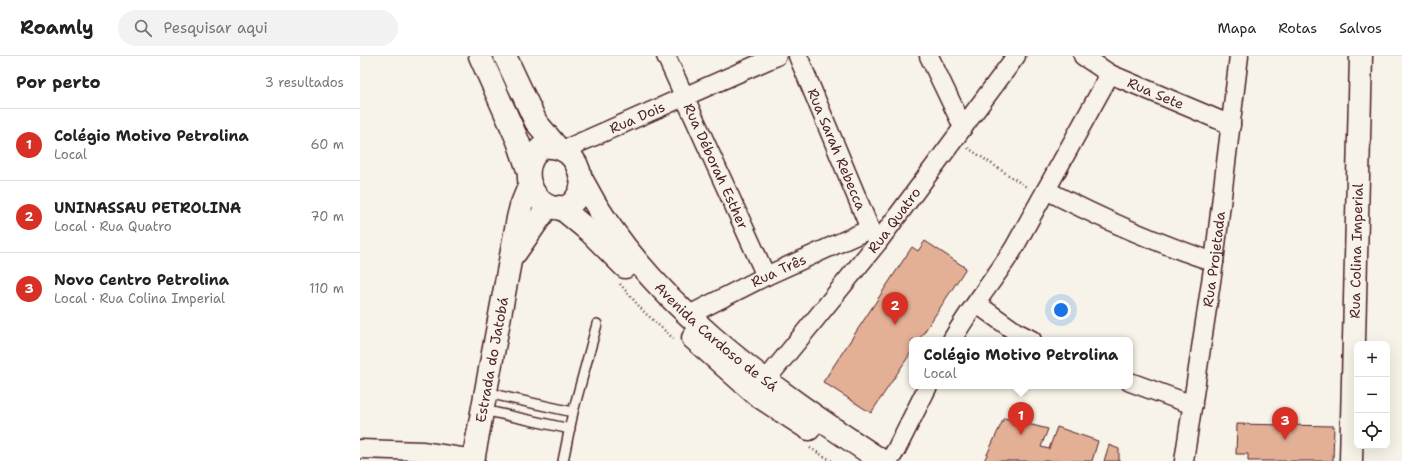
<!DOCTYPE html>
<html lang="pt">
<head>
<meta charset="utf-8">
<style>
	:root { --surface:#fff; --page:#f2f2f2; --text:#222; --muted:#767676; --line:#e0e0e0; --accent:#d93025 }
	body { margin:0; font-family:"Shantell Sans",sans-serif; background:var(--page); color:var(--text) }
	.controls { position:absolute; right:12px; bottom:12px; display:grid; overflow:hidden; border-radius:8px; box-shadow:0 4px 16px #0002 }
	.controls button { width:36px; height:36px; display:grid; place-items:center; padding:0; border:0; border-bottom:1px solid var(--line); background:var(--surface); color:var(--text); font:20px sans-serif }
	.you { position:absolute; left:701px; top:254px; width:14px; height:14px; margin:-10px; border:3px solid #fff; border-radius:50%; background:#1a73e8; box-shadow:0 0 0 6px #1a73e833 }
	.badge { display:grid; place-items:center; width:26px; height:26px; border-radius:50%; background:var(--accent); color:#fff; font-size:13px; font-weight:700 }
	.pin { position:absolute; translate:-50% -33px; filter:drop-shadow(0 1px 2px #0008) }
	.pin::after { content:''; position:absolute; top:21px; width:14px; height:12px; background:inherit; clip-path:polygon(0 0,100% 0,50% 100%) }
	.popup { position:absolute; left:549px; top:281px; width:224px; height:52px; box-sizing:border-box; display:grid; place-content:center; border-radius:8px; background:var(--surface); filter:drop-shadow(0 1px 3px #0005); font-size:13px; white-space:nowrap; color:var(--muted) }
	.popup b { font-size:15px; color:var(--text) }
	.popup::after { content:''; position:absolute; left:50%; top:100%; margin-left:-8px; border:8px solid transparent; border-top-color:var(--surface) }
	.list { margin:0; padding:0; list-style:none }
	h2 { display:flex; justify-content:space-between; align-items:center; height:52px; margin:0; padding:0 16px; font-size:17px }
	h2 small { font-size:13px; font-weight:400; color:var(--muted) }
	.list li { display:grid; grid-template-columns:26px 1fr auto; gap:12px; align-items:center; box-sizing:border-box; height:72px; padding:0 16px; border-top:1px solid var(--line) }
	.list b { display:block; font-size:15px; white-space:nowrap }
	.list p { margin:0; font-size:13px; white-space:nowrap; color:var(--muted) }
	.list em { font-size:13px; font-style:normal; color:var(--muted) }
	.icon { flex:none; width:22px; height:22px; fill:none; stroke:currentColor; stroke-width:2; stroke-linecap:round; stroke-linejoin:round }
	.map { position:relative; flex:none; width:1042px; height:405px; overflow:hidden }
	header { display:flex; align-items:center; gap:24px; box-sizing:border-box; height:56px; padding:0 20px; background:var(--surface); border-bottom:1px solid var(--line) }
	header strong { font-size:19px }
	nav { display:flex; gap:22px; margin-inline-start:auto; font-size:14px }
	.search { width:280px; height:36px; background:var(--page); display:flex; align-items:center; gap:10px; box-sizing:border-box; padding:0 14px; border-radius:22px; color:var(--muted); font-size:15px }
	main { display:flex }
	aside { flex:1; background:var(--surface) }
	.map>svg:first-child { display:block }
</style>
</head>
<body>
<header>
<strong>Roamly</strong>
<div class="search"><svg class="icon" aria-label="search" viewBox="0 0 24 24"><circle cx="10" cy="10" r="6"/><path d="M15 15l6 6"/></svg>Pesquisar aqui</div>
<nav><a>Mapa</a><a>Rotas</a><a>Salvos</a></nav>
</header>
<main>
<aside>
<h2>Por perto<small>3 resultados</small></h2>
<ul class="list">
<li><span class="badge">1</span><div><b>Colégio Motivo Petrolina</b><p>Local</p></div><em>60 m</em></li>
<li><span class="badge">2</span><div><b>UNINASSAU PETROLINA</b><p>Local · Rua Quatro</p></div><em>70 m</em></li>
<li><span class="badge">3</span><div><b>Novo Centro Petrolina</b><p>Local · Rua Colina Imperial</p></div><em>110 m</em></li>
</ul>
</aside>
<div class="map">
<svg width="1042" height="405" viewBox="0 0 1042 405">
	<rect width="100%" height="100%" fill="#f7f3e8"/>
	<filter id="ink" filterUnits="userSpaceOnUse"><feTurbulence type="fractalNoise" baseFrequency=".025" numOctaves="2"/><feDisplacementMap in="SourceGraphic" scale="8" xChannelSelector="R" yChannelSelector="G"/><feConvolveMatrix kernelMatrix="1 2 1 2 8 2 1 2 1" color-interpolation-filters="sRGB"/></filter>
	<g filter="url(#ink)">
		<path fill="#e3b096" stroke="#4a1f2b" d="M565,185L606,212L559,284H552V295L511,357L463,326L552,191L558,195Z
			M644,362L688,373L681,391L689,393L697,371L738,385L732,405H624Z
			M877,368L974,370L973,405H888V398H876Z
			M749,389L759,393V405H744Z"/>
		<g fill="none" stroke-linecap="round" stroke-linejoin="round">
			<defs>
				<path id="service" d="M127,337L213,356
					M123,354L210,373
					M203,405L213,356L237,268"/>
				<g id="minor">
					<path id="s1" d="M306,0L406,220"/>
					<path id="s2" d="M438,0L510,173L518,186"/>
					<path d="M569,0L603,71"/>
					<path id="s3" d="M723,0L750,18L871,69"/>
					<path id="s4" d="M203,94L417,0"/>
					<path d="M686,134C740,162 796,187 854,206"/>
					<path d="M617,248L656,276L672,284"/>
					<path id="s5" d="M329,259L406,220L510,173"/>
					<path d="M592,284C610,252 635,223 654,192L750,18"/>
					<path id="s6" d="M406,324L518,186L656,0"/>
					<path d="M770,326L833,349"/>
					<path d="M0,393L62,395L114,403"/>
					<path d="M529,405L536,394L568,330"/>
					<path id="s7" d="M824,405L854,206L879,0"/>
				</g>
				<g id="tertiary">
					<path id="s8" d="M991,405L1001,0"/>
				</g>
				<g id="secondary">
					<path d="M156,196L188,150"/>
					<path id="s9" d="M113,405L158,162L161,150L170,128"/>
				</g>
				<g id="trunk">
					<path d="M120,0L158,85L168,114"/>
					<path d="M145,0L176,66L197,91"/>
					<path d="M182,91C204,89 217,100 221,123C223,129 220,135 217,141C194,176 145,122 182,91Z"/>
					<path id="s10" d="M222,124C283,243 412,333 522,405"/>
					<path d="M200,151L229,175L265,211"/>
					<path d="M333,282L397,339L449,373"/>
				</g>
			</defs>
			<use href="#service" stroke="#4a1f2b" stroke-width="12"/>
			<use href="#minor" stroke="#4a1f2b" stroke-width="21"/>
			<use href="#tertiary" stroke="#4a1f2b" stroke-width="25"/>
			<use href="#secondary" stroke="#4a1f2b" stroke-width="25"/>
			<use href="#trunk" stroke="#4a1f2b" stroke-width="25"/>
			<path stroke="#4a1f2b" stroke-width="2.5" stroke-dasharray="1 3" stroke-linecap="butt" d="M608,92L668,132
				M260,228L284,256L315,284
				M450,392L472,405"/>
			<use href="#service" stroke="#f7f3e8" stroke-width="9"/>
			<use href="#minor" stroke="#f7f3e8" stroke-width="18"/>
			<use href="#tertiary" stroke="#f7f3e8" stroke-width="22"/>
			<use href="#secondary" stroke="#f7f3e8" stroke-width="22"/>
			<use href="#trunk" stroke="#f7f3e8" stroke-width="22"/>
		</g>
	</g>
	<g text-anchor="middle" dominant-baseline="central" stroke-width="4" stroke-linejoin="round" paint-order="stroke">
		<g font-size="14" fill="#4a1f2b" stroke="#f7f3e8">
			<text stroke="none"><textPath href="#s3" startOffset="82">Rua Sete</textPath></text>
			<text stroke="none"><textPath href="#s4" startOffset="81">Rua Dois</textPath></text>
			<text stroke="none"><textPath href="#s2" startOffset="101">Rua Sarah Rebecca</textPath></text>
			<text stroke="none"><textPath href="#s1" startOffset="121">Rua Déborah Esther</textPath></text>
			<text stroke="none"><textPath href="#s6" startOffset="205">Rua Quatro</textPath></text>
			<text stroke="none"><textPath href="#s8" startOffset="210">Rua Colina Imperial</textPath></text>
			<text stroke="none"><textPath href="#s7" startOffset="204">Rua Projetada</textPath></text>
			<text stroke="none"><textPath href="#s5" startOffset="100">Rua Três</textPath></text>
			<text stroke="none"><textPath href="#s10" startOffset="208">Avenida Cardoso de Sá</textPath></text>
			<text stroke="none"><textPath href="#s9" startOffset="103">Estrada do Jatobá</textPath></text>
		</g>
	</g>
</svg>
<div class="controls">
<button>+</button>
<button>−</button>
<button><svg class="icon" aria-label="locate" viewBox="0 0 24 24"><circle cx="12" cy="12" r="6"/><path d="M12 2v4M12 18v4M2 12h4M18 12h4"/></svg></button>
</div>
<div class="you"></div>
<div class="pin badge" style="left:661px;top:379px">1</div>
<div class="popup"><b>Colégio Motivo Petrolina</b>Local</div>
<div class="pin badge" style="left:535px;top:269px">2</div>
<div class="pin badge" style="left:925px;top:384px">3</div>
</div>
</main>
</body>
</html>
